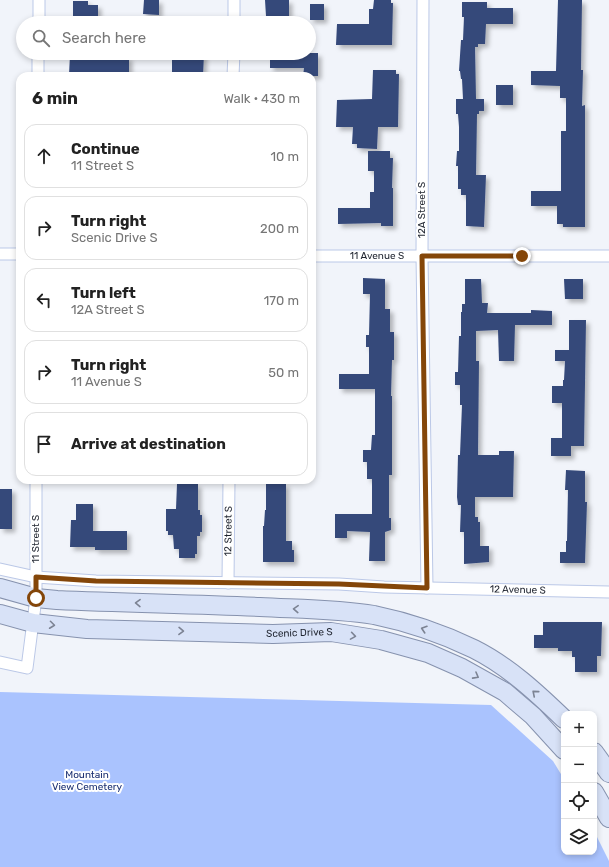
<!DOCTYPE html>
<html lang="en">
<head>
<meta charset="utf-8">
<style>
	:root { --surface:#fff; --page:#f6f6f6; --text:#222; --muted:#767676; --line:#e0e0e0 }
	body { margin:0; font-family:Rubik,sans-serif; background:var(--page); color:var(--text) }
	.controls { position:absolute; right:12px; bottom:12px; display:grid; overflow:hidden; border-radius:8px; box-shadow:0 2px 6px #0003 }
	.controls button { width:36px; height:36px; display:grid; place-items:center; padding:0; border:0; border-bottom:1px solid var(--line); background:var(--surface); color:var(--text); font:20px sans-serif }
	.stop { position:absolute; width:12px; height:12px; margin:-9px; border:3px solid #844609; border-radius:50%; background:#fff }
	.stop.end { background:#844609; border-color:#fff; box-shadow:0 1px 4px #0008 }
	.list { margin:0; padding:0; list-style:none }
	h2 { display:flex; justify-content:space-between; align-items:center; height:52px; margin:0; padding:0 16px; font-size:17px }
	h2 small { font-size:13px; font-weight:400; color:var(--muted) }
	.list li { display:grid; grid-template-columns:26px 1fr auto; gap:12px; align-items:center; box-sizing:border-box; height:64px; margin:0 8px 8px; padding:0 8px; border:1px solid var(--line); border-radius:12px }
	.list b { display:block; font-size:15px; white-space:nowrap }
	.list p { margin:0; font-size:13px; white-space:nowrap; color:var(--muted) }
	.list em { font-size:13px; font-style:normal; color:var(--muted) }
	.icon { flex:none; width:22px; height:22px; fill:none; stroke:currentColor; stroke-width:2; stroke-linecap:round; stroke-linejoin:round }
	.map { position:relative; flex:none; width:609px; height:867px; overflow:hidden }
	.search { position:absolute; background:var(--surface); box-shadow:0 2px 6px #0003; left:16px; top:16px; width:300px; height:44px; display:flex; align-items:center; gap:10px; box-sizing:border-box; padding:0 14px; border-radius:22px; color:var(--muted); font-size:15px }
	.panel { position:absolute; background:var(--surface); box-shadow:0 2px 6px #0003; left:16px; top:72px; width:300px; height:412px; border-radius:12px }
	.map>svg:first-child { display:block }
</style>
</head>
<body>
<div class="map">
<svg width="609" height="867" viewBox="0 0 609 867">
	<defs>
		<filter id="shadow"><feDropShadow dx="3.5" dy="3.5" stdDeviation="2" flood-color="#0004"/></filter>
	</defs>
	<rect width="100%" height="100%" fill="#f1f4fa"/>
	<path fill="#aac3fe" d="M0,692L491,705L553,761L564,779V852H594V831L609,861V867H0Z"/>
	<path fill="#34487a" filter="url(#shadow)" d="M144,0H159V15L143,14Z
		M265,0H289V16H266Z
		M374,0H391V3H393L392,45H336L337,24H369V9H373Z
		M558,0H582L581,70H583L582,106L585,105V227H563V224H557V206H531V191H561V131H566V98H560V86L531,85V71H556Z
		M73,1H88V5H98V17H73Z
		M462,2H487V8H513V24H486L485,44H478V47H475L476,99H484V111H479V114H477L476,175H486L484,227L466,226V195H461V189H458V166H456L457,151H459V127L458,114H456V99H463L462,79H461L460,71H459L461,40H463L464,17H462Z
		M310,4H324V20H310Z
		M71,53H90V54H94V56L129,57V76L69,75L70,55Z
		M179,53H204L203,76H172V56H179Z
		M270,53H318V76H303L304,68H270Z
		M373,70H396V74H399L398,127H378L377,149L357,148V144H352L353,127H336L337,100L372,99Z
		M496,85H513V105H496Z
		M368,151H390V158H393L392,188H393V226H381V223L338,224V208H370V192H374V171H368Z
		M363,278L385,279V309H390V332H394V360H392L391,396H392V475H389V518H391V530L385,532V561H369L370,532L347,531V538H335V514H372V479H367V462H363V450H371L372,435H375V389H339V374H369V347H366V335H369L370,294H363Z
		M465,279H481L482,303H488L487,313H531V310L552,311V325H515L514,361H499L498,330L476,331V361H479L478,455H499V451H514L513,497H475V517H478V522H480V546H489V562L464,564V532H460L461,505H458L457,497L458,455H460L462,405H460V385H455V372H458L459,336H461V312H462V304H465Z
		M564,279H583V299H565Z
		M569,320H586L584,446H571V456H551V438H562V403H552V386H563V380H564L565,361H555V350H569Z
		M566,470L585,471V502H587L585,563H560V552H566V541H567L568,490H565Z
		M266,483L286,484V541H292V550H294V562H263V526H264L265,510H266Z
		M177,484H198V510H200V515H202V532H200V536H197V554H195V558H179V549H174L173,535H168V531H166V509H176Z
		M0,489H12V529H0Z
		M76,504H93V531H127V550H95V547H70L71,520H76Z
		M543,622H602L601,656H597V672H575V657H572V651H558V648H534V635H543Z"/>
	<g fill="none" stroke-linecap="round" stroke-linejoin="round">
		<defs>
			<g id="minor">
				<path d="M423,0L422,256L427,588"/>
				<path d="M39,23V0"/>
				<path d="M234,23V0"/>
				<path d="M38,76V53"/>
				<path d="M233,76L234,53"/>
				<path d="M0,254H20"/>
				<path id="s1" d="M312,256H609"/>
				<path id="s2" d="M0,569L36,577L96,581L339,584L384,587L609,592"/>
				<path id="s3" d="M228,583L229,480"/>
				<path d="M0,662L27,668L36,598V480"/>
			</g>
			<g id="primary">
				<path d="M0,588L36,598L57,600C125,603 192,604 260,607C297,609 337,609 374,615C408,622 443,634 474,649C508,666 537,693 564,719"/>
				<path id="s4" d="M0,614L33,623L87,629L273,634L331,632L381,640L428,653L462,668L505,692L533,716L564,750"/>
				<path d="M594,752L609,773"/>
				<path d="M594,792L609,818"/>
			</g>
		</defs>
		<use href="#minor" stroke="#bbc8e7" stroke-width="13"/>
		<use href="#primary" stroke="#8692ae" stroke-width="20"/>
		<use href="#minor" stroke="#fff" stroke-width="11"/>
		<use href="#primary" stroke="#d8e2f7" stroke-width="18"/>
	</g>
	<defs><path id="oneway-chevron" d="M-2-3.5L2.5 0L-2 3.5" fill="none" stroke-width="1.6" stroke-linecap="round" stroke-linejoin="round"/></defs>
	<g stroke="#7c8393">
		<use href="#oneway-chevron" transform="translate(138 603) rotate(-179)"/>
		<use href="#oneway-chevron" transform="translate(296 609) rotate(-177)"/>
		<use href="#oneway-chevron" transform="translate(52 625) rotate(7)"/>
		<use href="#oneway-chevron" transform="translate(424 629) rotate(-162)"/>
		<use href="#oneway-chevron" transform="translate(181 631) rotate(1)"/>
		<use href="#oneway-chevron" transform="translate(353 636) rotate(9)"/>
		<use href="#oneway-chevron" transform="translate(476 676) rotate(29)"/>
		<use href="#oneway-chevron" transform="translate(535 693) rotate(-140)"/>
	</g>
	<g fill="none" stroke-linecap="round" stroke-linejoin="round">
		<path stroke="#844609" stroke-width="5" d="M36,598V577L96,581L339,584L427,588L422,256H522"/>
	</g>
	<g text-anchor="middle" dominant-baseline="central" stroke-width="4" stroke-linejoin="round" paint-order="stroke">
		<g font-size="10" fill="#1f242f" stroke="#fff">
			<text transform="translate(422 210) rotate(-90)">12A Street S</text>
			<text stroke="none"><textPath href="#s1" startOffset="65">11 Avenue S</textPath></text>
			<text stroke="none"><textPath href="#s3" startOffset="52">12 Street S</textPath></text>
			<text transform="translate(36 539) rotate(-90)">11 Street S</text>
			<text stroke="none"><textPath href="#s2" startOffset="519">12 Avenue S</textPath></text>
			<text stroke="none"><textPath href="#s4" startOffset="301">Scenic Drive S</textPath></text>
		</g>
		<g font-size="10" fill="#192e71" stroke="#fff">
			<text x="87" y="775">Mountain<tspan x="87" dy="12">View Cemetery</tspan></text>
		</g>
	</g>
</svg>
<div class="controls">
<button>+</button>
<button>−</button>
<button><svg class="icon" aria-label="locate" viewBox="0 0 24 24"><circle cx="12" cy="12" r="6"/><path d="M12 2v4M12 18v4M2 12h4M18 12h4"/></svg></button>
<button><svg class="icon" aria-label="layers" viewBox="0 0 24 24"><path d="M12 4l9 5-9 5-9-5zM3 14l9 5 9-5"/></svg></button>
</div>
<div class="stop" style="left:36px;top:598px"></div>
<div class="stop end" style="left:522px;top:256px"></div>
<div class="search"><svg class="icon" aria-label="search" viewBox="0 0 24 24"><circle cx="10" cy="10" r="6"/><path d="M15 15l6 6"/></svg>Search here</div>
<section class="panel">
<h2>6 min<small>Walk · 430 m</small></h2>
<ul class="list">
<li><svg class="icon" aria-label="ahead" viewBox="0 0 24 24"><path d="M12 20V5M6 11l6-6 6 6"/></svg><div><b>Continue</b><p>11 Street S</p></div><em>10 m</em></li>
<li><svg class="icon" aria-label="right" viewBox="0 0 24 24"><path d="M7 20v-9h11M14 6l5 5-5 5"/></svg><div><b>Turn right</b><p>Scenic Drive S</p></div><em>200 m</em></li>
<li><svg class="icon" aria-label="left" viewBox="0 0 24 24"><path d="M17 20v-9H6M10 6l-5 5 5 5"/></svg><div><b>Turn left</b><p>12A Street S</p></div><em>170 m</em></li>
<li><svg class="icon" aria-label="right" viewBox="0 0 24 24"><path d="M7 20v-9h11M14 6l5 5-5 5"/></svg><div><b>Turn right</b><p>11 Avenue S</p></div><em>50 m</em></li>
<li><svg class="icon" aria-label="arrive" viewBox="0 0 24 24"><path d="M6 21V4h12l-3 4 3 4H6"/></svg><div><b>Arrive at destination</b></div></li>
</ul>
</section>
</div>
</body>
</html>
